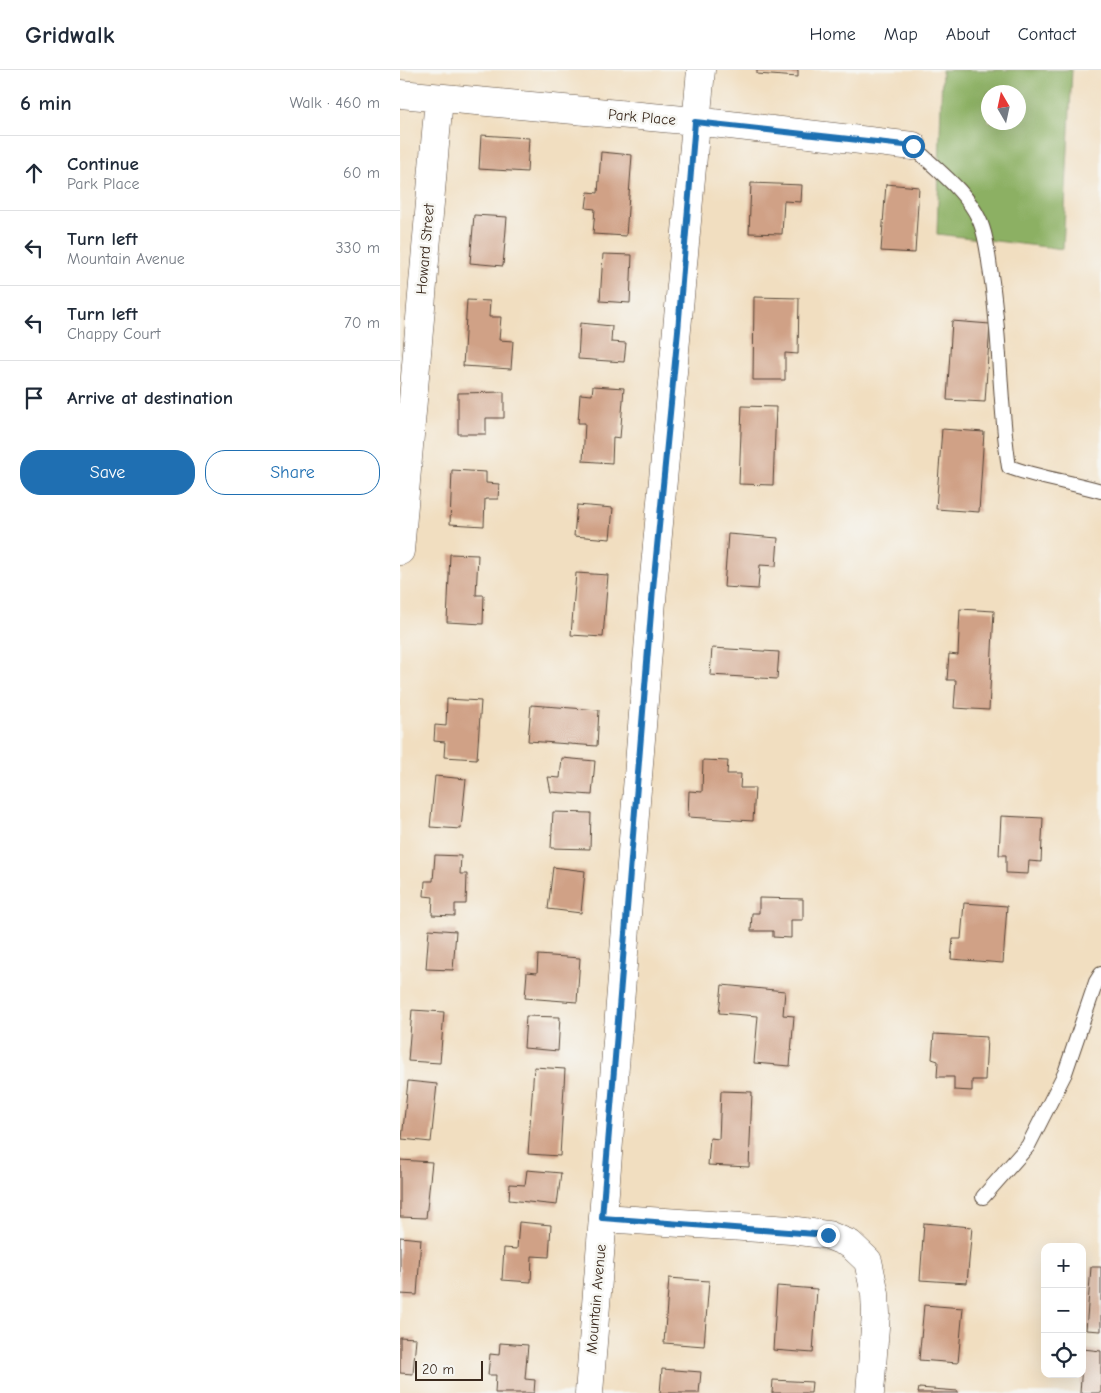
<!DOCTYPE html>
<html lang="en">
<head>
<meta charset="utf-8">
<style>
	:root { --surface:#fff; --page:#f2f2f3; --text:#1f2937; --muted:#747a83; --line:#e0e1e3; --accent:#1f6fb2 }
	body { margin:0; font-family:"Comic Neue",sans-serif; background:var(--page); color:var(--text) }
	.controls { position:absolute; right:15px; bottom:15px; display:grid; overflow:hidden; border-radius:10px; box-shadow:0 5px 20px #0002 }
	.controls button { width:45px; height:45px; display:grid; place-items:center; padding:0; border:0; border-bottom:1px solid var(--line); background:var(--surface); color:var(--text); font:25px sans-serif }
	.compass { position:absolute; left:581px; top:15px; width:45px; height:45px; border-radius:50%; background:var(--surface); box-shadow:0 5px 20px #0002; rotate:351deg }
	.scale { position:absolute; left:15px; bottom:12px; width:68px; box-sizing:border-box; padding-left:5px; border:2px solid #3b2a1e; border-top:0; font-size:14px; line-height:18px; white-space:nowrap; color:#3b2a1e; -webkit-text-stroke:4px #f6f6f2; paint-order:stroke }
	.stop { position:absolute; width:15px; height:15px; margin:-11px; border:4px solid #1f6fb2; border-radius:50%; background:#fff }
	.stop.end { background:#1f6fb2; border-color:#fff; box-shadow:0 1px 5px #0008 }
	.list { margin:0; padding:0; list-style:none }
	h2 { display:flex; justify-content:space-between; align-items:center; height:65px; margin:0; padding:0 20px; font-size:21px }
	h2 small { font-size:16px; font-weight:400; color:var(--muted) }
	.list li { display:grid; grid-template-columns:32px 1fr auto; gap:15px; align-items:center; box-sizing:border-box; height:75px; padding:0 20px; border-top:1px solid var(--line) }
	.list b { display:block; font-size:19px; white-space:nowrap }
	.list p { margin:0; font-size:16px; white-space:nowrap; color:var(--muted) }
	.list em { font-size:16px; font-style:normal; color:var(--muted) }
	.actions { display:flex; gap:10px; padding:15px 20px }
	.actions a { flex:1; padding:11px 0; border:1px solid var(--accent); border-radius:20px; text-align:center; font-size:18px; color:var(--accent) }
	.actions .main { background:var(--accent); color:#fff }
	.icon { flex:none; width:28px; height:28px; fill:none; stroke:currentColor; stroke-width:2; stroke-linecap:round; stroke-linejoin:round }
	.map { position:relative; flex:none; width:701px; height:1323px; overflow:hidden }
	header { display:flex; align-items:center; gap:30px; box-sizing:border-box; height:70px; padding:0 25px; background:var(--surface); border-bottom:1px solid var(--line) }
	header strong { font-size:24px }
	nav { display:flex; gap:28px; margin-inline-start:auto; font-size:18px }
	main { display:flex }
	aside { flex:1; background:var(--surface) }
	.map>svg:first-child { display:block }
</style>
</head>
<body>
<header>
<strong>Gridwalk</strong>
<nav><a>Home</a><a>Map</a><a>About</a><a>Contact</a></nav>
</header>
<main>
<aside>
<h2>6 min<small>Walk · 460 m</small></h2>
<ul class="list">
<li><svg class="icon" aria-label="ahead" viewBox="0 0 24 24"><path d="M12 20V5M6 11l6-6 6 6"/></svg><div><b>Continue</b><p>Park Place</p></div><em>60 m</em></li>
<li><svg class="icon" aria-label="left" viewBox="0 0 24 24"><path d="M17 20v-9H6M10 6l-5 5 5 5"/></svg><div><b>Turn left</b><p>Mountain Avenue</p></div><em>330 m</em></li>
<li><svg class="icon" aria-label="left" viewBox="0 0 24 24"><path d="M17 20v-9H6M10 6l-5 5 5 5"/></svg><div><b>Turn left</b><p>Chappy Court</p></div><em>70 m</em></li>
<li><svg class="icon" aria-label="arrive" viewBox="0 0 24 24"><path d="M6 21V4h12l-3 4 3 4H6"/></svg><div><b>Arrive at destination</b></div></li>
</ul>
<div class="actions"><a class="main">Save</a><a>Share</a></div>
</aside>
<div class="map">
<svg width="701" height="1323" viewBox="0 0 701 1323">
	<rect width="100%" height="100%" fill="#f6f6f2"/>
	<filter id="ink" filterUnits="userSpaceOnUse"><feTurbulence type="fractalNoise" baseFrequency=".02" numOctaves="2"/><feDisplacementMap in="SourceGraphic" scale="10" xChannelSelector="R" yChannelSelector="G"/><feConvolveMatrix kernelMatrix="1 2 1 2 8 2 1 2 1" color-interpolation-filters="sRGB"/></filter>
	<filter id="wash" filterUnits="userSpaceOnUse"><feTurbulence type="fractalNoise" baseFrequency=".0096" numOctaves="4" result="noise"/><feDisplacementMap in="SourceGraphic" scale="20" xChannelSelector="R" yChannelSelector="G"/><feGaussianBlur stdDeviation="1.12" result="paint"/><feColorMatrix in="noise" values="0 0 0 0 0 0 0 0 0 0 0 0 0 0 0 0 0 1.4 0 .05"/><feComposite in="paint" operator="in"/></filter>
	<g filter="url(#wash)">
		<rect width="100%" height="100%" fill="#f1dec0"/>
		<path fill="#8cb064" stroke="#646d41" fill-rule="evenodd" d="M542,0H672L663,179L537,164ZM588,22H618V52H588Z"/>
		<g id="blocks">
			<path fill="#d0a186" d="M357,0H398V7L357,4Z
				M81,65L129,68L127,102L79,99Z
				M201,82L232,85L226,166L193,164L195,139L186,138L188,122L198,123Z
				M351,113L402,115L401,132L384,131L382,164L349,163Z
				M486,114L519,117L515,183L481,181Z
				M74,145L107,147L103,196L70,193Z
				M203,184L232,185L230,233L200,231Z
				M354,227L399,228L398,284L385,283V310H353Z
				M67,230L90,231L89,247H101L99,270L113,271L111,299L63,296Z
				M552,251L590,254L585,332L547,330Z
				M180,253L212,256L211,272L226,273L224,292L178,289Z
				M193,316L224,318L220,368L213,367L212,393L183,391L185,353H178L180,324L192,325Z
				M104,322V348H86V364H58V323Z
				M342,336L376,337L373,415L339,414Z
				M542,359L584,362L579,442L536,439Z
				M52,400L86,402V413L99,414L98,429H85L84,456L50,454Z
				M177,435L213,438L210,469L174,466Z
				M328,464L378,468L376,496L360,495L358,519L324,517Z
				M50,484L78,485L76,525H84L83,554L47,552Z
				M176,503L208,505L203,567L171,565Z
				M560,539L594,541L589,640L554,638L556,610H547L549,584L558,585Z
				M312,578L379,582L377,609L310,605Z
				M47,629L81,631L77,689L44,687L45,672L34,671L35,655L46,656Z
				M131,635L199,640L197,676L128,671Z
				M162,688L195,691L192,725L151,722L148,707L160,708Z
				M303,690L328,691L327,704H341L340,718H355L353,751L288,747L289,721L302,722Z
				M35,706L66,709L61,759L30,757Z
				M153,742L191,743L190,779L151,778Z
				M601,746L643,748L641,792L629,791L628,804L606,803V785H599Z
				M35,785L61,786L60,804H67L66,834H55V846L32,845L33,827L24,826L25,811H33Z
				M153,797L185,801L181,843L148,839Z
				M359,828L403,829V850H391V868L373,867V861H351L352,843H359Z
				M564,833L607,836L603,893L551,889L553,869H561Z
				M29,859L56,861L53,900L26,899Z
				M138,885L180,888L177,932L125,928L127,902L137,903Z
				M322,915L385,921L383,945L394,946L390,996L354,993L358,946L319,943Z
				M12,940L44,942L40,993L8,991Z
				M126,946L160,947L158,981L124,978Z
				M534,964L587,967L585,1010H572V1021L554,1020V1007H537L538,991L532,989Z
				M134,997L165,999L160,1086L128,1084Z
				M8,1011L37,1014L31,1072L2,1069Z
				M321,1021L352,1022L349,1097L308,1095L310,1068L319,1069Z
				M0,1090L32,1092L26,1148L0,1147Z
				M127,1100L161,1103L157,1135L109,1130L110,1114L125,1115Z
				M119,1152L151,1155L149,1187L132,1186L131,1212L102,1210L104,1178L117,1179Z
				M524,1153L572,1157L567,1213L520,1210Z
				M0,1167L21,1169L17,1225L0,1224Z
				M691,1197H701V1261L686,1260Z
				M269,1208L309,1211L304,1276L264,1273Z
				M377,1216L417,1219L413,1283L373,1280Z
				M524,1235L563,1238L558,1293L519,1290Z
				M0,1267L16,1268L13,1304L0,1303Z
				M100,1273L128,1275L125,1309L135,1310L134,1323H95L96,1305H88L90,1284L99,1285Z
				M683,1279L701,1281V1323H680Z
				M262,1299L301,1302L299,1323H260Z
				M373,1310L412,1312L411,1323H372Z
				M519,1318L558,1321V1323H518Z"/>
		</g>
	</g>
	<g filter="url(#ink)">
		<use href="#blocks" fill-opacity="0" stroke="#564536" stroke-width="1"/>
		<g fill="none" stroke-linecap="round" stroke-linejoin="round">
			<defs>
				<path id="service" d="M513,76C535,99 565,119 579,149C587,166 588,187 591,205C601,269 599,333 609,397C639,408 670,412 701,421
					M583,1127L628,1076L665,1003L696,912L701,904"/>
				<path id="minor" d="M0,24L295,51L513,76
					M0,481L39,28
					M203,1148L391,1160L428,1165L450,1174L468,1191L475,1224L476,1244L470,1323
					M189,1323L253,518L301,0"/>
			</defs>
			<use href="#service" stroke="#564536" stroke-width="16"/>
			<use href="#minor" stroke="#564536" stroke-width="29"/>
			<use href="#service" stroke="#fff" stroke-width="14"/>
			<use href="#minor" stroke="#fff" stroke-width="28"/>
		</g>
	</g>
	<g fill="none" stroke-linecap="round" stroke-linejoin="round" filter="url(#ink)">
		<path stroke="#1f6fb2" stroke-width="6" d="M428,1165L202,1148L253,518L278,261L295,52L513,76"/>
	</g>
	<g text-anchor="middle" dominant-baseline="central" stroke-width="5" stroke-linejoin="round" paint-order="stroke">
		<g font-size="15" fill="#3b2a1e" stroke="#f6f6f2">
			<text transform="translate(242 47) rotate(5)">Park Place</text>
			<text transform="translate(25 179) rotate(-85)">Howard Street</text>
			<text transform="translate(196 1229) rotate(-85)">Mountain Avenue</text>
		</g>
	</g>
</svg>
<div class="controls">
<button>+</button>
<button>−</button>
<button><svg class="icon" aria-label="locate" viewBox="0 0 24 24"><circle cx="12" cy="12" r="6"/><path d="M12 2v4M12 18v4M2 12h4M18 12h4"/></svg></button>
</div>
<svg class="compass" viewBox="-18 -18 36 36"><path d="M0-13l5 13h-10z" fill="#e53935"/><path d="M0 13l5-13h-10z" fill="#747a83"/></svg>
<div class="scale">20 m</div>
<div class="stop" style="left:513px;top:76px"></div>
<div class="stop end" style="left:428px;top:1165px"></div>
</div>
</main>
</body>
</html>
